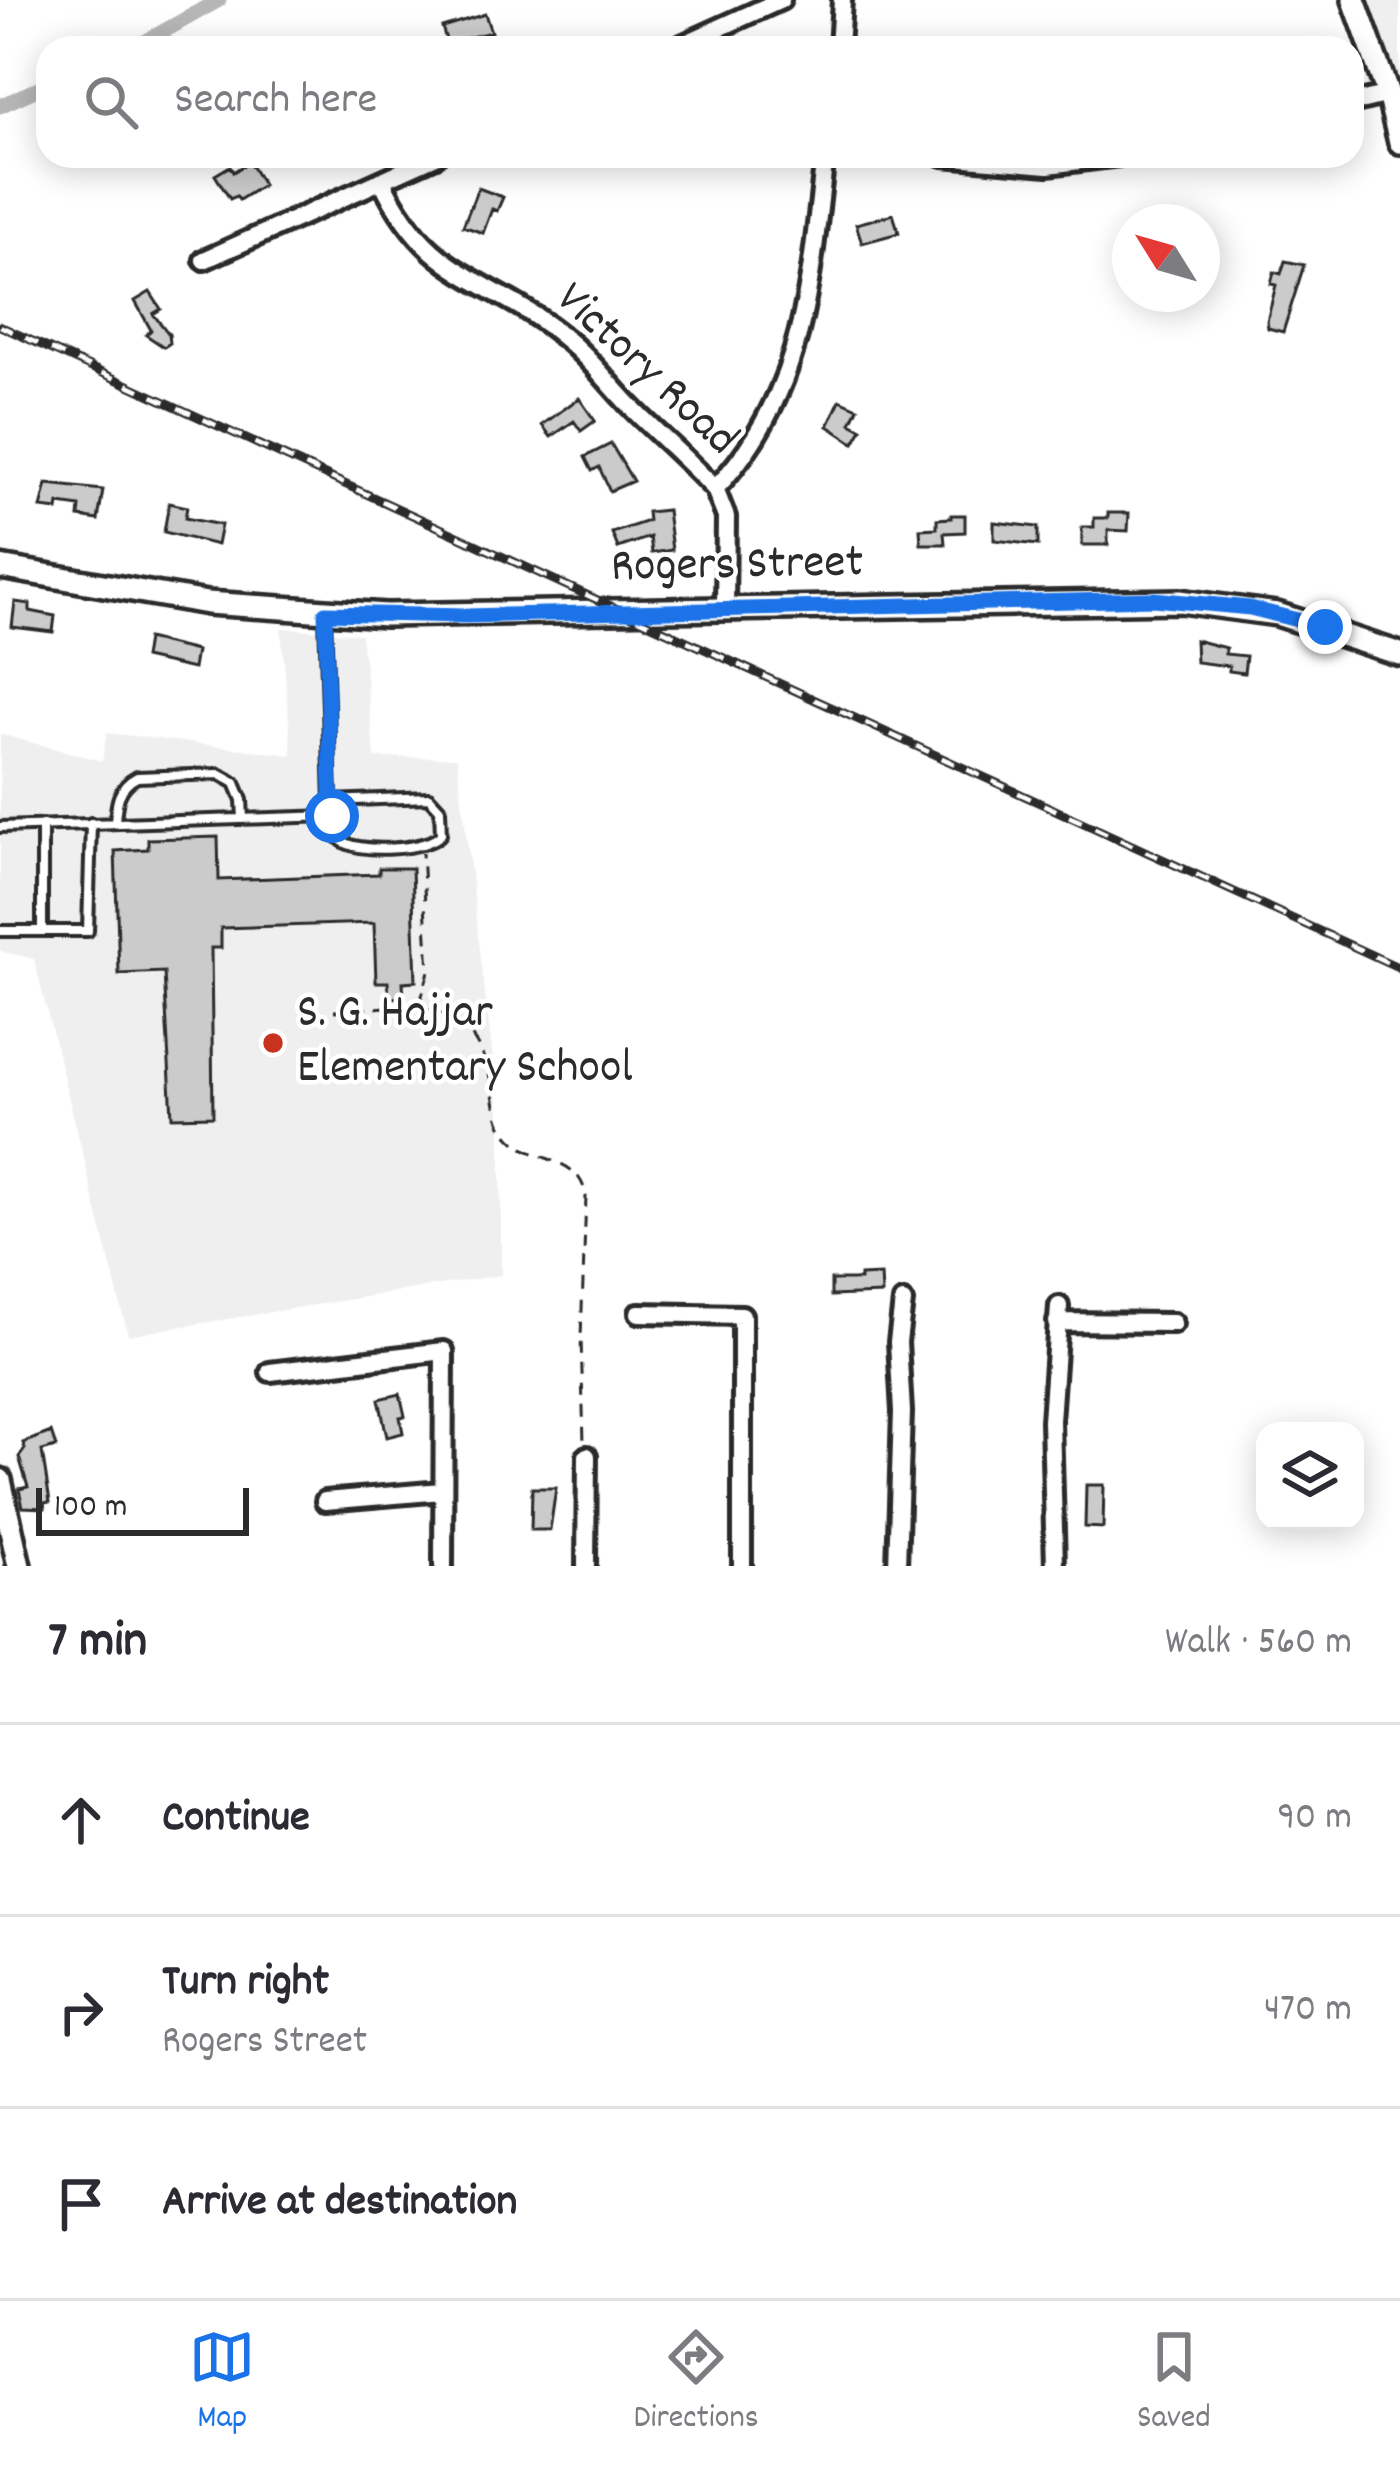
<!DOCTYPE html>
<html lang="en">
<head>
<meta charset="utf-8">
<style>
	:root { --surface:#fff; --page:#f2f2f3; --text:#2b2b33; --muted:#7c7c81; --line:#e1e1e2; --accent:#1a73e8 }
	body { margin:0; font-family:Dekko,sans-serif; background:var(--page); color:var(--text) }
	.controls { position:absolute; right:36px; bottom:36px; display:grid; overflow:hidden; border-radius:24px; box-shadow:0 6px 30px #0003 }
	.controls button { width:108px; height:108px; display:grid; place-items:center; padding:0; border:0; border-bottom:3px solid var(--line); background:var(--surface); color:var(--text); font:60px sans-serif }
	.compass { position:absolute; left:1112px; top:204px; width:108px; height:108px; border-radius:50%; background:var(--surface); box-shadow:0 6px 30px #0003; rotate:307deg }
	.scale { position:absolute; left:36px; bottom:30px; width:213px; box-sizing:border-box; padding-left:12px; border:6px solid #2b2b2b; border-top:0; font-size:33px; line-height:42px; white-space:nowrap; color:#2b2b2b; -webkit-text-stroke:9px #fff; paint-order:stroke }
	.stop { position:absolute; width:36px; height:36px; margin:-27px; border:9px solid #1a73e8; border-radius:50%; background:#fff }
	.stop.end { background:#1a73e8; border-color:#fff; box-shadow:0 3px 12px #0008 }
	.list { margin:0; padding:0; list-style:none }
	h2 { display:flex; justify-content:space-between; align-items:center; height:156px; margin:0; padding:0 48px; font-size:51px }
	h2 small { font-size:39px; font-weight:400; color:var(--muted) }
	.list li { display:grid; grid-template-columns:78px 1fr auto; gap:36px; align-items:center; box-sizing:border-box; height:192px; padding:0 48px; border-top:3px solid var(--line) }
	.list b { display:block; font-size:45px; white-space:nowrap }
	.list p { margin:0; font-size:39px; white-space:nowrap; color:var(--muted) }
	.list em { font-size:39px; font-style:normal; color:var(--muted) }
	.icon { flex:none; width:66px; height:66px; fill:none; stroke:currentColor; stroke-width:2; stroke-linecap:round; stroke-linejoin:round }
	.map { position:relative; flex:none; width:1400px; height:1566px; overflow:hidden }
	.search { position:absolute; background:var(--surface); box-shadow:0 6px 30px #0003; left:36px; right:36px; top:36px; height:132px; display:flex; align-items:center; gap:30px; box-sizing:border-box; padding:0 42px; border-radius:36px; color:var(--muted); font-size:45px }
	.sheet { height:732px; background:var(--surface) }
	nav { display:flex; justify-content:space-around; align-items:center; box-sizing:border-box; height:168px; border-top:3px solid var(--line); background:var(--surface); font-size:33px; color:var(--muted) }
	nav a { display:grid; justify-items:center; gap:6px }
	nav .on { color:var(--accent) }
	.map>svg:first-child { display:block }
</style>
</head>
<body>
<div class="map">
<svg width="1400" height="1566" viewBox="0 0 1400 1566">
	<rect width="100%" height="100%" fill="#fff"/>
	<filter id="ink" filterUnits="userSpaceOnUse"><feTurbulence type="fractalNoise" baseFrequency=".00833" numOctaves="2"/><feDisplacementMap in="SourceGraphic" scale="24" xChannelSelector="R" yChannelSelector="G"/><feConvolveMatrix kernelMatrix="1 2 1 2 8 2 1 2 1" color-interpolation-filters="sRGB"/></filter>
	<g filter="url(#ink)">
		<path fill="#efefef" d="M1366,0H1400V89Z
			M281,628L361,634L375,758L457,757L501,1127V1275L128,1335L34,959L0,951V734L102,761L107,733L292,755Z"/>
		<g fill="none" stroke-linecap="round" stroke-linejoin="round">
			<path stroke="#b6b6b6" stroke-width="15" d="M134,48L219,0
				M0,106L48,84"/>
		</g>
		<path fill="#cbcbcb" stroke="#2b2b2b" stroke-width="3" d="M485,14L491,32L447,43L442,27Z
			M249,162L263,185L239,200L236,196L230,199L215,175L230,166L233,172Z
			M478,188L503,197L497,211L492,209L483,233L463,226Z
			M893,214L899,233L862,243L856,224Z
			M1285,261L1304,265L1283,332L1268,328L1267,321L1276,285L1271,284L1274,272L1281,274Z
			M150,292L161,309L153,314L169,334L170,343L164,347L146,335L151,330L135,301Z
			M579,398L595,421L581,431L574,421L551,437L542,425Z
			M840,400L858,408L851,423L862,429L854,443L828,426Z
			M611,444L633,481L610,491L599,467L592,471L585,457Z
			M47,484L103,490L98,520L79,517L80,507L59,504L58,510L41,508Z
			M169,503L187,507L185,518L221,525L217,545L164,532Z
			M667,510L672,550L652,553L650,537L618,548L612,533L648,521L647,512Z
			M1108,513H1129L1128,531L1108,530V545H1082V527H1094V518H1108Z
			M951,515H965V532L944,533L945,544H921L920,529L937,528V519L951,518Z
			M994,522L1038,527V545L994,540Z
			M15,602L30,604V611L55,616L53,632L12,627Z
			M147,639L196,651L193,669L144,658Z
			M1195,640L1226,648L1225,654L1246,656L1244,673L1229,671V666L1196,662Z
			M218,837L219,880L379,874V868H412L416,981L403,982L404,997L389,998L388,982H376L374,923L221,928V948H211L213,1116L172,1117L164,972L119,974L115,851L148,849V839Z
			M881,1275L882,1294L831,1296V1280H860V1276Z
			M400,1394L405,1416L400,1417L403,1433L387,1437L379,1399Z
			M51,1432L56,1447L42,1451L50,1502L44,1503L45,1508L23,1507L19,1489L28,1487L19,1457L25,1449L23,1443Z
			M1086,1485H1104L1103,1528L1085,1527Z
			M532,1488H556L550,1530H531Z"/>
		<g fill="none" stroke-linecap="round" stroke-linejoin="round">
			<defs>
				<path id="lane" d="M325,615L331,801C331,814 331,829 340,839C354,855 431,850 441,834L440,809L429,797L331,801
					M115,823C116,803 118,787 137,777L219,774L235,783L242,800L243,819
					M42,825V931
					M0,827L331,816
					M0,931H88L91,823"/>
				<path id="street" d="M675,48L781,0
					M839,48L842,0
					M1352,103L1388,94
					M943,156L1048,165L1119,156
					M382,181C430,282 489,275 566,339C592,360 612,388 636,412C662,438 690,462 715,489L726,517L725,610
					M204,260L436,156
					M715,489C806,393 810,280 825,156
					M639,1313L742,1315V1566
					M1057,1322L1173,1323
					M270,1372L444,1351L443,1566
					M325,1501L442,1491
					M586,1566L587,1456
					M897,1566L902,1412L898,1342L903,1302
					M1055,1566L1051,1421L1059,1306"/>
				<path id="secondary" d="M1354,0L1388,94L1400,142
					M0,567L207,603L386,615L1180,601L1277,614L1400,654
					M0,1480L19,1566"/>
			</defs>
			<use href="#lane" stroke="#2b2b2b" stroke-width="16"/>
			<use href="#street" stroke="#2b2b2b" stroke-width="26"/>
			<use href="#secondary" stroke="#2b2b2b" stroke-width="30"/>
			<path stroke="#2b2b2b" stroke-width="3" stroke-dasharray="12 9" stroke-linecap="butt" d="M420,1003L429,971L422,853
				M334,1011C404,1006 469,991 490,1078C495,1099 494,1122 510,1138C534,1164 579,1154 586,1196L581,1338L584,1443"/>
			<use href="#lane" stroke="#fff" stroke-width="8"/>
			<use href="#street" stroke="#fff" stroke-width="16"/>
			<use href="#secondary" stroke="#fff" stroke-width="21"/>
			<defs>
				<path id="rail" d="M0,326L1400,968"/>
			</defs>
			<use href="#rail" stroke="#2b2b2b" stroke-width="9"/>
			<use href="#rail" stroke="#fff" stroke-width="4.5" stroke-dasharray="14" stroke-linecap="butt"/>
		</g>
	</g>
	<g fill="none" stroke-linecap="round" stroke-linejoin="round" filter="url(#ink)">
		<path stroke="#1a73e8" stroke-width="15" d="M332,816L325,613L466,616L1153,599L1250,608L1325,627"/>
	</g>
	<circle fill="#c8321e" stroke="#fff" stroke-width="4.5" cx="273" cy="1043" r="12"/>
	<g text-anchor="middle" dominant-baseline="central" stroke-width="9" stroke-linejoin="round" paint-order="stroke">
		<g font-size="48" fill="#2b2b2b" stroke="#fff">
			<text transform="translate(645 371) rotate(43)">Victory Road</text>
			<text transform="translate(737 567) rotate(-1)">Rogers Street</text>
		</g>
		<g font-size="48" fill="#2b2b2b" stroke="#fff" text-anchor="start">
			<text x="297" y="1015">S. G. Hajjar<tspan x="297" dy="55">Elementary School</tspan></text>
		</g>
	</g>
</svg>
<div class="controls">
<button><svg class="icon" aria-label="layers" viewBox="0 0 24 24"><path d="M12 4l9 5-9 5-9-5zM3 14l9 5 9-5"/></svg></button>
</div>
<svg class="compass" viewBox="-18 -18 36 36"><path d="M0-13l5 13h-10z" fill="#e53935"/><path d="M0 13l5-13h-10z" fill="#7c7c81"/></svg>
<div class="scale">100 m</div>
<div class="stop" style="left:332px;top:816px"></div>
<div class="stop end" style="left:1325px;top:627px"></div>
<div class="search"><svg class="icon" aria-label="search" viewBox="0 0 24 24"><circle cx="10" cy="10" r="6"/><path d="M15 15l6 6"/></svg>Search here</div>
</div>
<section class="sheet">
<h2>7 min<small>Walk · 560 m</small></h2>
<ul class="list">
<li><svg class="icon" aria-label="ahead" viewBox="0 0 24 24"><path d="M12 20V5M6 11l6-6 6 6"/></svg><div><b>Continue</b></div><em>90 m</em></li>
<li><svg class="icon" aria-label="right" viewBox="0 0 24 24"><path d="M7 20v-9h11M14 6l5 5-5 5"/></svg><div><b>Turn right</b><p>Rogers Street</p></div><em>470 m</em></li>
<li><svg class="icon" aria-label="arrive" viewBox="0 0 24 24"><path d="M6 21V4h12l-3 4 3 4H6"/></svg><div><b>Arrive at destination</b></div></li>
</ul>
</section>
<nav>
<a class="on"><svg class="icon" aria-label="map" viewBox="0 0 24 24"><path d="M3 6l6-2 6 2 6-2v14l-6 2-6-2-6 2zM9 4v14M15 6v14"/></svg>Map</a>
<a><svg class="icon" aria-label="directions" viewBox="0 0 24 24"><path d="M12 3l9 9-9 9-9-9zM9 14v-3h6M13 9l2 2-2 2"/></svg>Directions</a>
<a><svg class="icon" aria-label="saved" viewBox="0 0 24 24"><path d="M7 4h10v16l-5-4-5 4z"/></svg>Saved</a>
</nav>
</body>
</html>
